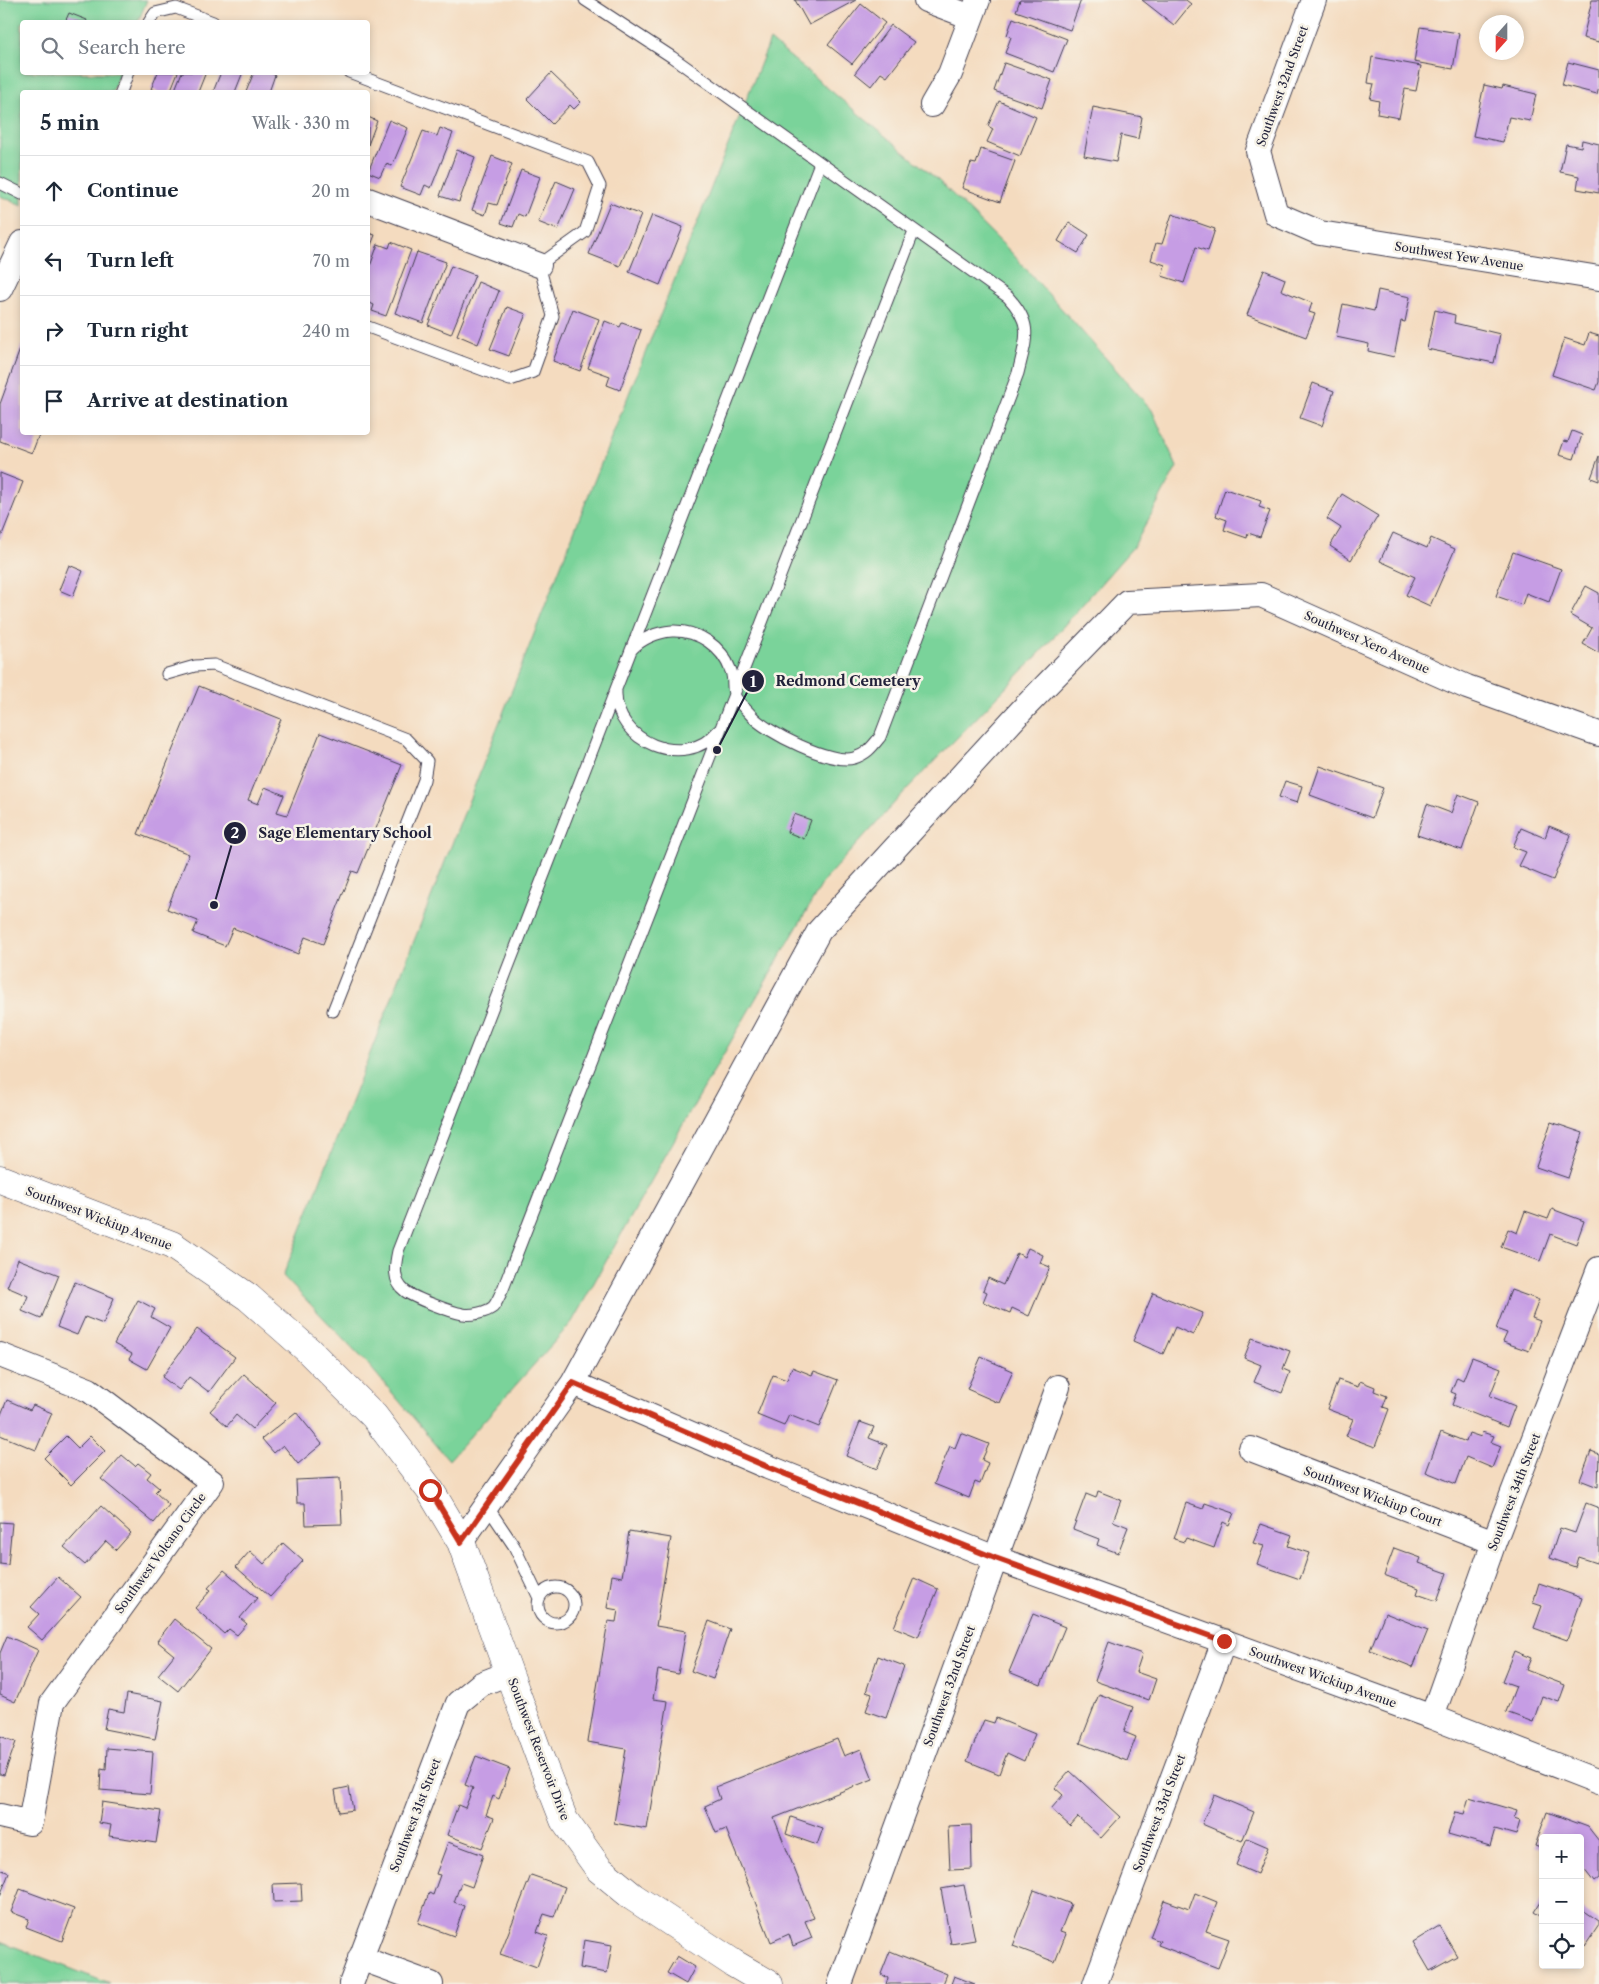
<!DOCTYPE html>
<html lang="en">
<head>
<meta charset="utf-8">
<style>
	:root { --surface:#fff; --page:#f2f2f3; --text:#1f2937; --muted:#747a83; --line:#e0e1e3 }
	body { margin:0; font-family:"Libre Caslon Text",serif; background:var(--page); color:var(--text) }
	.controls { position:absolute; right:15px; bottom:15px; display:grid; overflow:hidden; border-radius:5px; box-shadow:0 2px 8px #0003 }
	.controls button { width:45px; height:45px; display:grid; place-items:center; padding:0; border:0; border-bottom:1px solid var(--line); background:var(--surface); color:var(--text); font:25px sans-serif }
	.compass { position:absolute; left:1479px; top:15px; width:45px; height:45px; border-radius:50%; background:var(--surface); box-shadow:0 2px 8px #0003; rotate:201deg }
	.stop { position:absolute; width:15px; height:15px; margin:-11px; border:4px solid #c8321e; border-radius:50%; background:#fff }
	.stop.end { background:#c8321e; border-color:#fff; box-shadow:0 1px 5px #0008 }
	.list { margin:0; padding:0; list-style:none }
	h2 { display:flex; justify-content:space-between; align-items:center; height:65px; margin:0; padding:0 20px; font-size:21px }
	h2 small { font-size:16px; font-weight:400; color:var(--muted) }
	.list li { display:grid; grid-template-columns:32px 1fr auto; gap:15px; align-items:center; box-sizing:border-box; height:70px; padding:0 20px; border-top:1px solid var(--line) }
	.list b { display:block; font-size:19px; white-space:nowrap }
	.list em { font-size:16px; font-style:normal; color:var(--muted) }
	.icon { flex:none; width:28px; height:28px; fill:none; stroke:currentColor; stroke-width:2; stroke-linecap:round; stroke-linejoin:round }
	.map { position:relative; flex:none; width:1599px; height:1984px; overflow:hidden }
	.search { position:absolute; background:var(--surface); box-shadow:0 2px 8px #0003; left:20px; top:20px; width:350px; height:55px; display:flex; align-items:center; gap:12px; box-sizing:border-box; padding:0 18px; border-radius:5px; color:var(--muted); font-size:19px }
	.panel { position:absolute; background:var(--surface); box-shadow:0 2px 8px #0003; left:20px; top:90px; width:350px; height:345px; border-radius:5px }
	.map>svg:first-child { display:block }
</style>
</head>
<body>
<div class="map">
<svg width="1599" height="1984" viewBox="0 0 1599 1984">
	<rect width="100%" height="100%" fill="#f7f3e8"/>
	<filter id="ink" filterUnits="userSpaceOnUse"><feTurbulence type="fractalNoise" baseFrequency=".02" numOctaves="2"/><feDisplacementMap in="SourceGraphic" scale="10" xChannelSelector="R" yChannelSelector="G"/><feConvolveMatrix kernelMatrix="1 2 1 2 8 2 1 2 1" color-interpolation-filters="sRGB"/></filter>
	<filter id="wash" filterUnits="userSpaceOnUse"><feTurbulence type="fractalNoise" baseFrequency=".0096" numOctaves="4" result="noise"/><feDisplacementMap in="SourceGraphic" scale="20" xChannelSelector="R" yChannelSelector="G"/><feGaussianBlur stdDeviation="1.12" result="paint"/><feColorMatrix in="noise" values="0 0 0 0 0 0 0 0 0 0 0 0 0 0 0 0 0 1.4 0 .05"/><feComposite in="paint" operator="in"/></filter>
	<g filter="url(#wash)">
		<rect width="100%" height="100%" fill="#f4dbbf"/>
		<path fill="#7ad39a" stroke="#4e7a6a" d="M0,0H147L138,22H22V72L119,73L112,92H22V205L0,196Z
			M770,40L938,180L1010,251L1152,410L1177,467L1134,546L1037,656L907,789L825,879L686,1119L572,1322L449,1460L367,1363L283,1276L577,524Z
			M0,1941L110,1984H0Z"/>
		<g id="blocks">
			<path fill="#c69de4" d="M795,0H856L809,25Z
				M1020,0H1081L1070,30L1016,11Z
				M1142,0H1186L1191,4L1174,25Z
				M1592,0H1599V42L1583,38Z
				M861,4L885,23L852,64L828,45Z
				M69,13L87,20L86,22H65Z
				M1013,18L1067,39L1054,72L1005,53L1011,37L1007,35Z
				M891,25L914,42L887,77L881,73L871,86L855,73Z
				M1420,27L1459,33L1453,69L1414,62Z
				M1372,57L1421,66L1416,91L1405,89L1399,118L1377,114L1379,101L1370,99L1374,84L1368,83Z
				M1568,62L1599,70V86L1597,94L1562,85Z
				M1004,63L1052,80L1042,108L994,91Z
				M158,72H178L170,92H159L151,89Z
				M182,72H206L198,92H174Z
				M221,72H243L235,92H213Z
				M254,72H268L275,75L269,92H246Z
				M551,73L581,102L574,109L570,105L552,124L527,99Z
				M1484,85L1502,89L1503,86L1536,94L1530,121L1509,117L1503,142L1473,136Z
				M999,101L1036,117L1020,156L987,142L993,129L988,126Z
				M1093,107L1142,117L1138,139L1121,135L1116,162L1084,156Z
				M368,117L377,121L368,145Z
				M389,120L408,128L392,166L386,164L380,177L368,172Z
				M440,128L453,133L431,188L425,185L421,195L400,187L423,131L437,136Z
				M1582,140L1599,144V193L1577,189L1579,176L1560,172L1566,144L1581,147Z
				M981,149L1015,161L1000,202L962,188L971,163L976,164Z
				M457,150L475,157L459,202L440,196Z
				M492,156L512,164L497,205L489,203L485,215L472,210Z
				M521,170L540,177L525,217L518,214L513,227L501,223Z
				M556,181L575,189L558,230L538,222Z
				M610,203L641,215L620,266L589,254Z
				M1172,214L1215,229L1208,251L1196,247L1184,283L1162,276L1165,265L1151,260L1156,243L1162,244Z
				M652,215L683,227L660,285L629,272Z
				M1069,222L1089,235L1078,253L1058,241Z
				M368,233L375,235L368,253Z
				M391,242L411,250L386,316L372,311L374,305L368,302V272L378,244L389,248Z
				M417,252L446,262L423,323L395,313Z
				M451,266L475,275L451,334L428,325Z
				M1264,270L1285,279L1281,290L1312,303L1309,312L1315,314L1306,337L1247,315Z
				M478,282L499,291L478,344L457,335Z
				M1378,290L1410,297L1405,322L1401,321L1394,357L1368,351L1369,344L1336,337L1343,304L1374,311Z
				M507,307L526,314L509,356L490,349Z
				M573,309L599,319L580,371L553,361Z
				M1435,310L1455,315L1454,323L1500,334L1494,363L1427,349Z
				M605,321L620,327L622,323L641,330L620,390L607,385L610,376L588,368Z
				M1589,333L1599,336V382L1596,390L1552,375L1564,338L1585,345Z
				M22,344V432H40L32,453L0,441V404Z
				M1313,383L1334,391L1322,426L1300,418Z
				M1572,431L1582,435L1574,459L1559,455L1564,441L1568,442Z
				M1599,456V481L1591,478Z
				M0,473L23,482L0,540Z
				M1225,489L1261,501L1259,507L1270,511L1260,537L1248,533L1247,538L1224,530L1227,520L1216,516Z
				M1342,494L1378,516L1351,560L1330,546L1341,528L1327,519Z
				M1393,533L1427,548L1431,538L1455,549L1430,606L1406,595L1415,577L1380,561Z
				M1513,552L1561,569L1549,602L1526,593L1522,605L1496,596Z
				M69,565L83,571L73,596L59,590Z
				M1586,586L1599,593V653L1583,644L1592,628L1570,615Z
				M199,686L281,719L248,800L258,804L265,787L284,795L277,812L287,815L320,733L402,765L358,873L352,871L323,944L305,937L298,954L233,928L225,946L193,933L198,921L167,909L189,854L138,834Z
				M1320,766L1383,788L1372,818L1310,795Z
				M1285,781L1302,786L1297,803L1279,797Z
				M1458,794L1479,802L1462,850L1417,835L1427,804L1451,813Z
				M794,814L811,820L804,839L787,832Z
				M1549,826L1571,835L1553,880L1519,866L1526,852L1513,847L1521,828L1545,838Z
				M1551,1122L1583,1133L1568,1178L1536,1167Z
				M1552,1209L1584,1221L1576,1244L1550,1234L1540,1261L1501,1247L1508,1229L1517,1233L1525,1211L1548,1219Z
				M1028,1248L1043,1255L1040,1263L1050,1267L1029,1316L1012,1308L1010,1313L983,1302L987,1292L983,1290L988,1278L1003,1285L1017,1253L1024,1257Z
				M18,1259L59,1275L41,1319L22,1311L28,1296L7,1287Z
				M75,1282L114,1298L103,1324L85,1317L77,1335L57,1327Z
				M1511,1290L1539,1300L1532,1318L1540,1321L1529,1351L1503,1342L1507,1333L1496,1329Z
				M1153,1293L1203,1313L1193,1335L1175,1327L1163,1354L1133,1341Z
				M138,1300L155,1309L151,1317L170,1328L147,1369L129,1359L132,1354L114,1344Z
				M197,1329L235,1357L209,1392L189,1377L179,1390L162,1377Z
				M1252,1338L1290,1351L1283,1369L1290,1372L1282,1393L1254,1382L1261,1365L1244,1358Z
				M981,1357L1013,1371L999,1403L967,1389Z
				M1472,1357L1501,1368L1490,1396L1515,1406L1507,1427L1452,1405L1456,1394L1451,1392L1457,1377L1463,1380Z
				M792,1367L812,1375L814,1371L838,1380L819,1427L789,1415L784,1426L757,1415L773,1375L787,1380Z
				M244,1374L276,1403L252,1429L236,1415L227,1426L210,1411Z
				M1338,1380L1358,1387L1360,1381L1375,1387L1374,1391L1387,1396L1383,1407L1389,1409L1375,1447L1346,1436L1353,1419L1327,1409Z
				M7,1400L30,1410L33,1405L52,1413L36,1450L0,1435V1417Z
				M296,1412L322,1444L298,1464L283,1445L274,1453L262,1439Z
				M860,1422L874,1427L869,1438L887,1445L877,1469L846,1456Z
				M1441,1432L1466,1442L1469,1433L1481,1437L1482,1432L1494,1436L1491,1442L1501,1446L1492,1468L1466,1457L1456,1484L1426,1472Z
				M961,1433L989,1444L982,1460L988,1463L980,1484L975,1482L969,1498L934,1484L950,1446L955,1448Z
				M66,1436L78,1448L90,1436L105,1451L71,1485L44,1458Z
				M1591,1451L1599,1454L1598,1487L1580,1480Z
				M122,1455L135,1466L138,1463L151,1473L147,1478L159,1488L155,1492L169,1505L154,1523L101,1479Z
				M340,1478L342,1524L306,1525L305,1503H297L296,1480Z
				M1098,1491L1121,1500L1113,1521L1128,1527L1118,1553L1097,1545L1099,1539L1073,1529L1086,1494L1096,1498Z
				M1186,1503L1203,1509L1205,1503L1234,1513L1229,1525L1223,1522L1214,1548L1186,1538L1184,1542L1174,1539Z
				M1586,1503L1599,1508V1556L1596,1563L1578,1557L1575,1567L1550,1558L1560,1528L1575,1533Z
				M101,1506L131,1533L116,1550L106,1541L85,1565L64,1547Z
				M0,1522L12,1523L8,1565L0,1564Z
				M1261,1524L1292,1535L1288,1546L1309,1553L1300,1579L1257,1564L1264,1546L1253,1543Z
				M629,1531L671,1538L656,1626L686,1631L678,1674L658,1670L653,1699L668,1701L647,1829L614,1823L626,1749L588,1742L608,1621L616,1622L618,1610L607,1608L612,1575L622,1577Z
				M283,1543L303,1561L270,1597L236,1567L250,1551L264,1564Z
				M1394,1548L1421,1558L1419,1563L1447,1573L1437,1601L1417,1594L1419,1588L1384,1575Z
				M224,1570L257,1598L240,1618L247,1624L237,1635L229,1629L224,1634L195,1608L211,1590L208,1588Z
				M58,1577L81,1597L42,1640L27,1627L39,1614L31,1607Z
				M914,1578L938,1589L918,1637L894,1627Z
				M1539,1583L1582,1598L1567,1640L1534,1628L1542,1606L1533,1603Z
				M1385,1613L1428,1630L1413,1667L1370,1650Z
				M1033,1614L1065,1627L1041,1685L1009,1672Z
				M174,1619L211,1649L178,1691L158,1675L174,1655L157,1641Z
				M709,1621L730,1629L713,1679L691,1671Z
				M7,1636L38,1650L15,1702L0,1695V1653Z
				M1109,1642L1142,1654L1136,1672L1156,1679L1149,1700L1095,1681Z
				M1514,1651L1531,1658L1526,1670L1565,1685L1559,1702L1542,1696L1533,1722L1506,1712L1516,1686L1502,1681Z
				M878,1656L904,1666L886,1718L866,1711L872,1694L866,1692Z
				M127,1694L163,1701L155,1739L104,1729L108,1709L124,1712Z
				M1099,1694L1133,1707L1124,1732L1136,1737L1127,1761L1080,1743Z
				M996,1718L1035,1734L1024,1761L1007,1753L999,1774L967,1761L984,1720L994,1723Z
				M0,1736L16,1742L4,1775L0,1774Z
				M837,1739L844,1756L861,1749L873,1779L774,1818L814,1918L805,1921L812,1938L793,1946L789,1934L771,1942L726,1829L716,1833L705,1806L720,1799L716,1787Z
				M107,1748L153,1752L150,1794L100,1790L101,1769L106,1770Z
				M476,1756L510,1769L499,1799L493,1796L486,1815L494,1818L482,1848L447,1835L458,1805L465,1808L473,1788L465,1785Z
				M1070,1771L1120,1817L1101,1838L1078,1817L1070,1826L1051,1809L1063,1795L1055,1788Z
				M349,1787L353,1810L339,1812L335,1790Z
				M1214,1795L1254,1812L1242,1841L1202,1824Z
				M1469,1797L1517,1811L1514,1819L1520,1821L1516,1835L1495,1829L1490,1846L1448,1834L1455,1812L1464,1814Z
				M102,1802L161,1811L156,1843L109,1836L111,1825L99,1823Z
				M1547,1812L1588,1827L1599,1841V1878L1594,1882L1580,1864V1838H1543V1849L1535,1846Z
				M791,1817L823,1828L817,1845L786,1834Z
				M971,1825L972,1869L950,1870L948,1826Z
				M1247,1838L1268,1847L1257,1874L1236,1865Z
				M448,1842L483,1855L472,1887L461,1883L454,1902L464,1906L454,1936L418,1923L429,1893L433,1895L440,1875L436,1874Z
				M0,1869L9,1873L0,1896Z
				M531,1875L565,1887L554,1917L544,1914L537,1932L548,1936L537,1967L500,1954Z
				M301,1883L302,1901L274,1902L273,1884Z
				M964,1885L975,1940L951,1944L941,1889Z
				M20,1889L74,1909L62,1941L26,1927L29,1919L11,1912Z
				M1034,1890L1071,1904L1060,1932L1066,1934L1055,1962L1013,1946Z
				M1195,1893L1217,1902L1206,1931L1229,1939L1218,1968L1158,1945L1160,1941L1150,1937L1164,1900L1189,1909Z
				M1543,1898V1918L1534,1912Z
				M1580,1908L1599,1921V1925L1585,1946L1580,1942Z
				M1439,1926L1457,1956L1430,1971L1413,1942Z
				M584,1940L612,1945L607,1973L580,1968Z
				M890,1951L947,1974L943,1984H886L888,1978L881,1974Z
				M677,1956L695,1967L686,1984L667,1973Z
				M954,1976L975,1984H951Z"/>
		</g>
	</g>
	<g filter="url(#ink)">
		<use href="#blocks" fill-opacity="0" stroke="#423e4f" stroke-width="1"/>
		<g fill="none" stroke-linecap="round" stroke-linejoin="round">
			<defs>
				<path id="lane" d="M585,0L672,57L1008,297C1034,325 1026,339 1018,373L880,737C872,747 867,754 854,758C832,765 765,732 751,715C746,709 736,701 734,694C732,687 734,679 731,671C722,646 698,630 672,631C657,632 641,639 631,650
					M149,22L155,13L176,8L213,22
					M349,72L588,162L600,186L585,232L539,265L553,316L533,372L510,380L368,327
					M121,92L128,72
					M820,163L398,1251C395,1265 392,1281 405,1291C414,1298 451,1312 463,1314C471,1316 487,1312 493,1307C497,1303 500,1294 503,1289L914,231
					M0,183L22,194
					M167,674L195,666L214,665L406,739L427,761L424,780L333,1011
					M616,691C614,742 685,771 718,731
					M487,1506L514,1546L539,1598
					M538 1605a18 18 0 1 1 36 0a18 18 0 1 1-36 0Z"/>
				<path id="street" d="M926,0L971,17
					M1314,0L1258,151L1276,214L1320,233L1599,278
					M932,105L950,74L978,0
					M368,200L539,265
					M0,289L22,243
					M0,1355L89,1390L212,1482L52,1703L30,1823L0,1816
					M573,1383L768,1467L995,1558L1432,1717L1599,1782
					M1251,1449L1494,1542
					M461,1542L573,1383L819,931L1022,710L1127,602L1261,595L1467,687L1599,734
					M1432,1717L1494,1542L1599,1269
					M360,1958L431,1984
					M351,1984L458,1703L481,1684L509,1673
					M840,1984L1058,1387
					M1095,1984L1224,1641"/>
				<path id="secondary" d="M0,1179L172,1245L248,1297L308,1350L374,1416L430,1490L461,1542L540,1758L564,1820L599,1869L633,1897L733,1963L769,1984"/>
			</defs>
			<use href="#lane" stroke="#423e4f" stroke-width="13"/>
			<use href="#street" stroke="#423e4f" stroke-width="26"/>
			<use href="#secondary" stroke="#423e4f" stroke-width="29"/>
			<use href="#lane" stroke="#fff" stroke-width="11"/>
			<use href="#street" stroke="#fff" stroke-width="24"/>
			<use href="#secondary" stroke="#fff" stroke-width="28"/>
		</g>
	</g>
	<g fill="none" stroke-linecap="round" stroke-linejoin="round" filter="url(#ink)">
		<path stroke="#c8321e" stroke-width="6" d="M430,1490L461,1542L573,1383L768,1467L995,1558L1224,1641"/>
	</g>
	<g text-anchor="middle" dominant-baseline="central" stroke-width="5" stroke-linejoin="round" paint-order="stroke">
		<g font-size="12" fill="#22223b" stroke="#f7f3e8">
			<text transform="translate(1282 86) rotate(-70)">Southwest 32nd Street</text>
			<text transform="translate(1459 256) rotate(9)">Southwest Yew Avenue</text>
			<text transform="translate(1367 642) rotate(24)">Southwest Xero Avenue</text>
			<text transform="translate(99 1218) rotate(21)">Southwest Wickiup Avenue</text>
			<text transform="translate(1514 1492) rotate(-69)">Southwest 34th Street</text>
			<text transform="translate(1373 1496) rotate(21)">Southwest Wickiup Court</text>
			<text transform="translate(160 1553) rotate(-54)">Southwest Volcano Circle</text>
			<text transform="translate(1323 1677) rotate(20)">Southwest Wickiup Avenue</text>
			<text transform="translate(949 1686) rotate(-70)">Southwest 32nd Street</text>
			<text transform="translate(539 1749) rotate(69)">Southwest Reservoir Drive</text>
			<text transform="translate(1159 1813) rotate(-69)">Southwest 33rd Street</text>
			<text transform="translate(415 1815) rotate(-69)">Southwest 31st Street</text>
		</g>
	</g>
	<path fill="none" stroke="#22223b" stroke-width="2" d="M717 750L753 681M214 905L235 833"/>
	<g fill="#22223b" stroke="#f7f3e8" stroke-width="2">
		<circle cx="717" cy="750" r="5"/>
		<circle cx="214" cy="905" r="5"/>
		<circle cx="753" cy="681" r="12"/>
		<circle cx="235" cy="833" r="12"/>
	</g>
	<g font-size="15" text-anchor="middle" font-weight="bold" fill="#fff">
		<text x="753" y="687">1</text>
		<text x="235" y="838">2</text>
	</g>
	<g font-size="14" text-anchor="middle" font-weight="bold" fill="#22223b" stroke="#f7f3e8" stroke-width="5" stroke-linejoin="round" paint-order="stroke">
		<text x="848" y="686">Redmond Cemetery</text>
		<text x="345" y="838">Sage Elementary School</text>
	</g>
</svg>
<div class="controls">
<button>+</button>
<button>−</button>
<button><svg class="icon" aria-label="locate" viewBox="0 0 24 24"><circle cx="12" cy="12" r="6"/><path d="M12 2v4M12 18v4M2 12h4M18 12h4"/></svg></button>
</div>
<svg class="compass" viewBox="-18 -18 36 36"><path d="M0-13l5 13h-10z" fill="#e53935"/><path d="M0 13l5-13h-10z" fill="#747a83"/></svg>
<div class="stop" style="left:430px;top:1490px"></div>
<div class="stop end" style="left:1224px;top:1641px"></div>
<div class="search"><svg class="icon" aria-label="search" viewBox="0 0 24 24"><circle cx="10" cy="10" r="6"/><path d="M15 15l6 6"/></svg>Search here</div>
<section class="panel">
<h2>5 min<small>Walk · 330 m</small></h2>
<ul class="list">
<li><svg class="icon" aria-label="ahead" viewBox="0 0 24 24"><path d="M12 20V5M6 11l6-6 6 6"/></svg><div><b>Continue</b></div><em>20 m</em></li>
<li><svg class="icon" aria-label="left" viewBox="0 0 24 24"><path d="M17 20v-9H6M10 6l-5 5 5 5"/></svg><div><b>Turn left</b></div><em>70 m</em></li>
<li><svg class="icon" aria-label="right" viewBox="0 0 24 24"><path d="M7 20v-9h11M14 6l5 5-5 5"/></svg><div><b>Turn right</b></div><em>240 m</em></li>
<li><svg class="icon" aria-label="arrive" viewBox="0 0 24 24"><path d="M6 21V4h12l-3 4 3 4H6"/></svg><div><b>Arrive at destination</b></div></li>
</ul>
</section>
</div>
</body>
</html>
